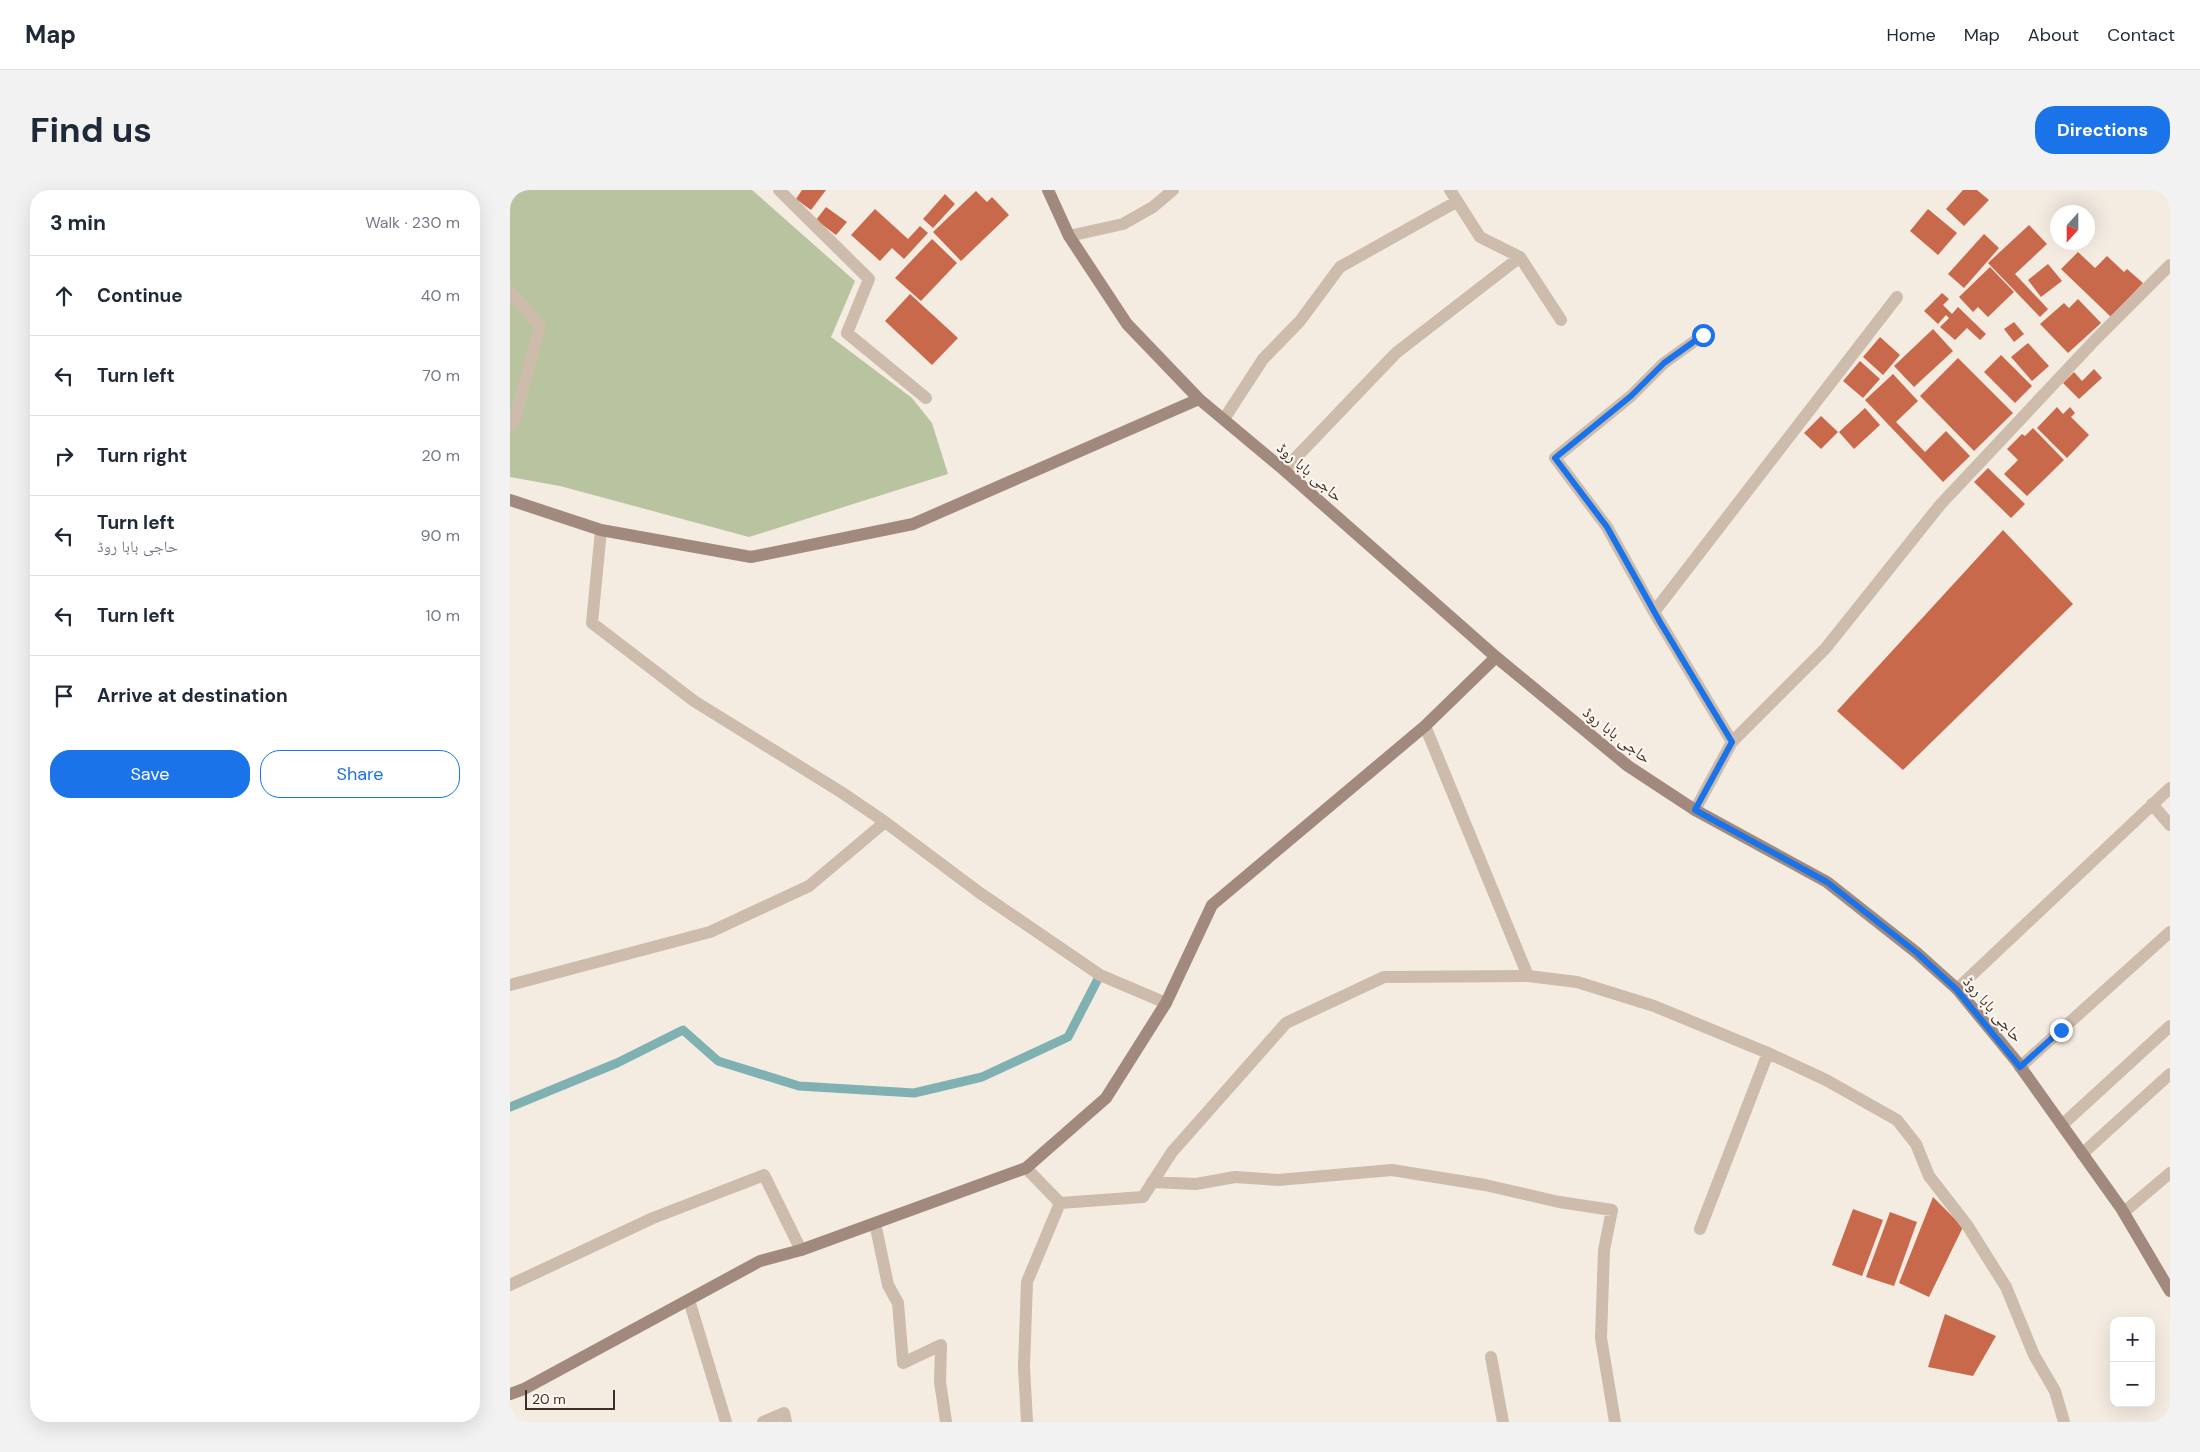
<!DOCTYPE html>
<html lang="en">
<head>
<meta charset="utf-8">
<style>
	:root { --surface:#fff; --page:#f2f2f3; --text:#1f2937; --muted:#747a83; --line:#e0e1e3; --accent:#1a73e8 }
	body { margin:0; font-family:"DM Sans","Noto Naskh Arabic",sans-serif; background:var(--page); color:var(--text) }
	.controls { position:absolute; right:15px; bottom:15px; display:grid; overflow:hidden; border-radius:10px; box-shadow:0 5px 20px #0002 }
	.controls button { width:45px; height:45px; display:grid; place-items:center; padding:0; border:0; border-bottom:1px solid var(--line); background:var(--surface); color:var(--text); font:25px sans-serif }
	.compass { position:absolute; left:1540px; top:15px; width:45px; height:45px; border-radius:50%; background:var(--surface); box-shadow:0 5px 20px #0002; rotate:201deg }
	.scale { position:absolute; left:15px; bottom:12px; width:90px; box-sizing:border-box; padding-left:5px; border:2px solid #3b302b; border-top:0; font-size:14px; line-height:18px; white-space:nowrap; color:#3b302b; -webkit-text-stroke:4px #fbf5ee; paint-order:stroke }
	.stop { position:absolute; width:15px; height:15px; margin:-11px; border:4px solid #1a73e8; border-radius:50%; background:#fff }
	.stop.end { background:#1a73e8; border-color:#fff; box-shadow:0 1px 5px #0008 }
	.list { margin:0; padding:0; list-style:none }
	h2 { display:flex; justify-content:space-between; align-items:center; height:65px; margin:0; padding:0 20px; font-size:21px }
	h2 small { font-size:16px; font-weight:400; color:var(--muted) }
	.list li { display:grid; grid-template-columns:32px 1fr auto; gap:15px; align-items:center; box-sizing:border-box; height:80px; padding:0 20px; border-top:1px solid var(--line) }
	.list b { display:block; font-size:19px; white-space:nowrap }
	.list p { margin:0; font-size:16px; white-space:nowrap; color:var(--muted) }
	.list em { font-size:16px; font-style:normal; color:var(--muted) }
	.actions { display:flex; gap:10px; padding:15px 20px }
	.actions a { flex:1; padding:11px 0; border:1px solid var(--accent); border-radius:20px; text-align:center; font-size:18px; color:var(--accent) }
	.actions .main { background:var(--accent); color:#fff }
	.icon { flex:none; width:28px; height:28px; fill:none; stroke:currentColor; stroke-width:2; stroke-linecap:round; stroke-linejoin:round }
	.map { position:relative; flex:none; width:1660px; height:1232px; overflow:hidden; border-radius:20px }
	header { display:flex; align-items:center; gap:30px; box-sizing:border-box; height:70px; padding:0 25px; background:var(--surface); border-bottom:1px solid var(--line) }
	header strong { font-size:24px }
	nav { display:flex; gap:28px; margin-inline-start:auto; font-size:18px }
	.intro { display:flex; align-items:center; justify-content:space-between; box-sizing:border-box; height:120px; padding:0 30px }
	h1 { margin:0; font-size:35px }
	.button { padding:12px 22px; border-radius:20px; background:var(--accent); color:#fff; font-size:18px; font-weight:700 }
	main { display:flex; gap:30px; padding:0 30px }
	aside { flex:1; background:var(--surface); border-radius:20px; box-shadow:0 5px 20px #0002 }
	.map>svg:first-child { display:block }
</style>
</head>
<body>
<header>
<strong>Map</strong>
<nav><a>Home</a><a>Map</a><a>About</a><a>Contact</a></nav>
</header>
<div class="intro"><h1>Find us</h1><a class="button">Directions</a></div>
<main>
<aside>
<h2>3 min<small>Walk · 230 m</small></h2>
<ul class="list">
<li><svg class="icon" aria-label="ahead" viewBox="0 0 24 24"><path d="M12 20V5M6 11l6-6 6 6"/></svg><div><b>Continue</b></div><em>40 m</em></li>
<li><svg class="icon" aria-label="left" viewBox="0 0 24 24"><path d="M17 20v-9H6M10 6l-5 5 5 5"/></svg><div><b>Turn left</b></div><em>70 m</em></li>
<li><svg class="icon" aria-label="right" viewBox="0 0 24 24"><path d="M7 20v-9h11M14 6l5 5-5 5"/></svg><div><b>Turn right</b></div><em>20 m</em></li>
<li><svg class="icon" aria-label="left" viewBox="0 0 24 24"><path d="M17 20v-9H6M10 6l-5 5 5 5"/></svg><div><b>Turn left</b><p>حاجی بابا روڈ</p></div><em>90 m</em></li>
<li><svg class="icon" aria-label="left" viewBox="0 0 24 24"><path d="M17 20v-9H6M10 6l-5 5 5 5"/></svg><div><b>Turn left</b></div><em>10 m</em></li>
<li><svg class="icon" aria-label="arrive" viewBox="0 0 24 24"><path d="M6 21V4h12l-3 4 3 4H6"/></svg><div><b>Arrive at destination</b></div></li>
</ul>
<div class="actions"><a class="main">Save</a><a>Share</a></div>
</aside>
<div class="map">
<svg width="1660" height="1232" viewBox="0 0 1660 1232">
	<rect width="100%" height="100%" fill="#f4ebe1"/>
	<path fill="#b8c4a0" d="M0,0H242L345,91L321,147L402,208L422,233L438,284L239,347L50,296L0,287Z"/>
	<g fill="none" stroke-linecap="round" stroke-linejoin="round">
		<path stroke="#7fb0b2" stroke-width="9" d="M0,917L107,873L173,840L208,871L289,896L404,903L472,887L558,847L590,785"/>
	</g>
	<path fill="#c8694b" d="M292,0H316L301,20L286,9Z
		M1453,0H1467L1479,10L1454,36L1436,19Z
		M466,1L477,12L482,7L499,25L451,71L423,42Z
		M435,4L445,14L423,38L413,29Z
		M316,17L337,32L326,45L306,30Z
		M365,19L398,49L410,36L418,43L394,69L382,58L370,71L341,45Z
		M1418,19L1447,43L1428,65L1400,41Z
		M1519,35L1537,54L1505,84L1538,119L1530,127L1478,73Z
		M1474,44L1489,58L1454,98L1438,84Z
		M422,49L447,73L411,111L385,88Z
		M1568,62L1585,78L1597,66L1614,82L1617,79L1633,93L1601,127L1551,79Z
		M1538,74L1552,91L1531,107L1518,90Z
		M1480,77L1504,102L1478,127L1468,117L1463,122L1449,107Z
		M1432,103L1439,109L1433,115L1442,124L1448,117L1476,144L1470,150L1457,138L1445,150L1430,137L1439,128L1436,125L1428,134L1414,121Z
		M400,104L448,148L422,175L375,131Z
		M1568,109L1591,133L1558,163L1530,134L1554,113L1559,118Z
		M1504,132L1514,144L1504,152L1494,139Z
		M1423,139L1443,161L1404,197L1384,176Z
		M1370,147L1390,165L1373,185L1353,167Z
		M1518,153L1539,176L1522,191L1501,167Z
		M1491,165L1522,196L1505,213L1474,182Z
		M1448,168L1503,223L1464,261L1410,206Z
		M1350,171L1370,189L1353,208L1333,191Z
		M1584,179L1592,188L1569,209L1553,193L1564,182L1572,191Z
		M1383,184L1408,211L1386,232L1415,262L1436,241L1460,266L1433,292L1355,210Z
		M1547,217L1553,224L1560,217L1565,223L1561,227L1579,245L1557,268L1527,238Z
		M1355,218L1370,235L1344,259L1329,242Z
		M1311,226L1328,242L1311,259L1294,243Z
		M1523,238L1554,270L1517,306L1494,284L1508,270L1497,259L1512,244L1515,246Z
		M1478,278L1515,314L1501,328L1464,292Z
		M1493,340L1563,414L1393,580L1327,521Z
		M1423,1007L1453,1037L1419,1107L1389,1093Z
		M1343,1019L1373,1030L1352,1086L1322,1075Z
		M1380,1022L1407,1032L1384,1096L1356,1087Z
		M1435,1124L1486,1146L1463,1186L1418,1177Z"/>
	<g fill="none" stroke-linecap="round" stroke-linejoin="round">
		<path stroke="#cdbbac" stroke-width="12" d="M269,0L359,89L337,143L416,208
			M940,0L970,47L1010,67L1051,130
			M559,46L613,34L643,17L663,0
			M0,101L30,136L4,232L0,235
			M1193,145L1154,173L1121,206L1045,268L1097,337L1144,422L1222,552
			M714,229L753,169L790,131L830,77L946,12
			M774,280L886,163L1010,67
			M91,340L82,433L184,511L331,602L375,632L470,703L590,785L656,813
			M1144,422L1387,107
			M915,536L1018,786
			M1642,614L1660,635
			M1185,620L1222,552L1315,459L1430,315L1585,150L1660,75
			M0,795L200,742L299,696L375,632
			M1447,799L1660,598
			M1510,877L1660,742
			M1552,935L1660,836
			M1572,964L1660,884
			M516,978L550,1013L633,1007L662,962L776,833L874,787L1018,786L1067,792L1144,816L1258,863L1316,890L1387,930L1406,954L1419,986L1457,1035L1496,1097L1524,1165L1545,1201L1554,1232
			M642,992L686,994L725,987L768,990L882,980L975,995L1049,1012L1102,1020L1094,1060L1091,1148L1105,1232
			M1614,1022L1660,983
			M365,1033L378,1095L388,1113L393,1173L431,1155L430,1192L436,1232
			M1190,1039L1258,863
			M0,1095L143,1028L254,985L291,1060
			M179,1110L216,1232
			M981,1167L993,1232
			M253,1232L274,1223L276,1232
			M517,1232L514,1177L517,1092L550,1013"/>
		<path stroke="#a18a7d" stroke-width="12" d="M538,0L559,46L617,134L689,209L774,280L986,467L1118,576L1185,620L1317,692L1407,763L1447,799L1507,872L1611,1018L1660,1101
			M0,310L91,340L241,367L403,334L689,209
			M0,1204L14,1199L250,1071L291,1060L516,978L596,908L656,813L702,715L915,536L986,467"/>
	</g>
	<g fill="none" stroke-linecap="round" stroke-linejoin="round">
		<path stroke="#1a73e8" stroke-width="6" d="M1193,145L1154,173L1121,206L1045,268L1097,337L1150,432L1222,552L1185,620L1317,692L1407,763L1446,799L1510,877L1551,840"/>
	</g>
	<g text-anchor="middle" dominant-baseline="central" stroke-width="4.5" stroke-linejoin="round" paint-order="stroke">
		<g font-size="16" fill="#3b302b" stroke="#fbf5ee">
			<text transform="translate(800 282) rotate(41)">حاجی بابا روڈ</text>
			<text transform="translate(1107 545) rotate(38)">حاجی بابا روڈ</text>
			<text transform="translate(1483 819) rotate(49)">حاجی بابا روڈ</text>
		</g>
	</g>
</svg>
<div class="controls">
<button>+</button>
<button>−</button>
</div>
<svg class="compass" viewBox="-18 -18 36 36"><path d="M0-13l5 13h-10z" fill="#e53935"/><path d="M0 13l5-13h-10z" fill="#747a83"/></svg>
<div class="scale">20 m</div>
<div class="stop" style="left:1193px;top:145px"></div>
<div class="stop end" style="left:1551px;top:840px"></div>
</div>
</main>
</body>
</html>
